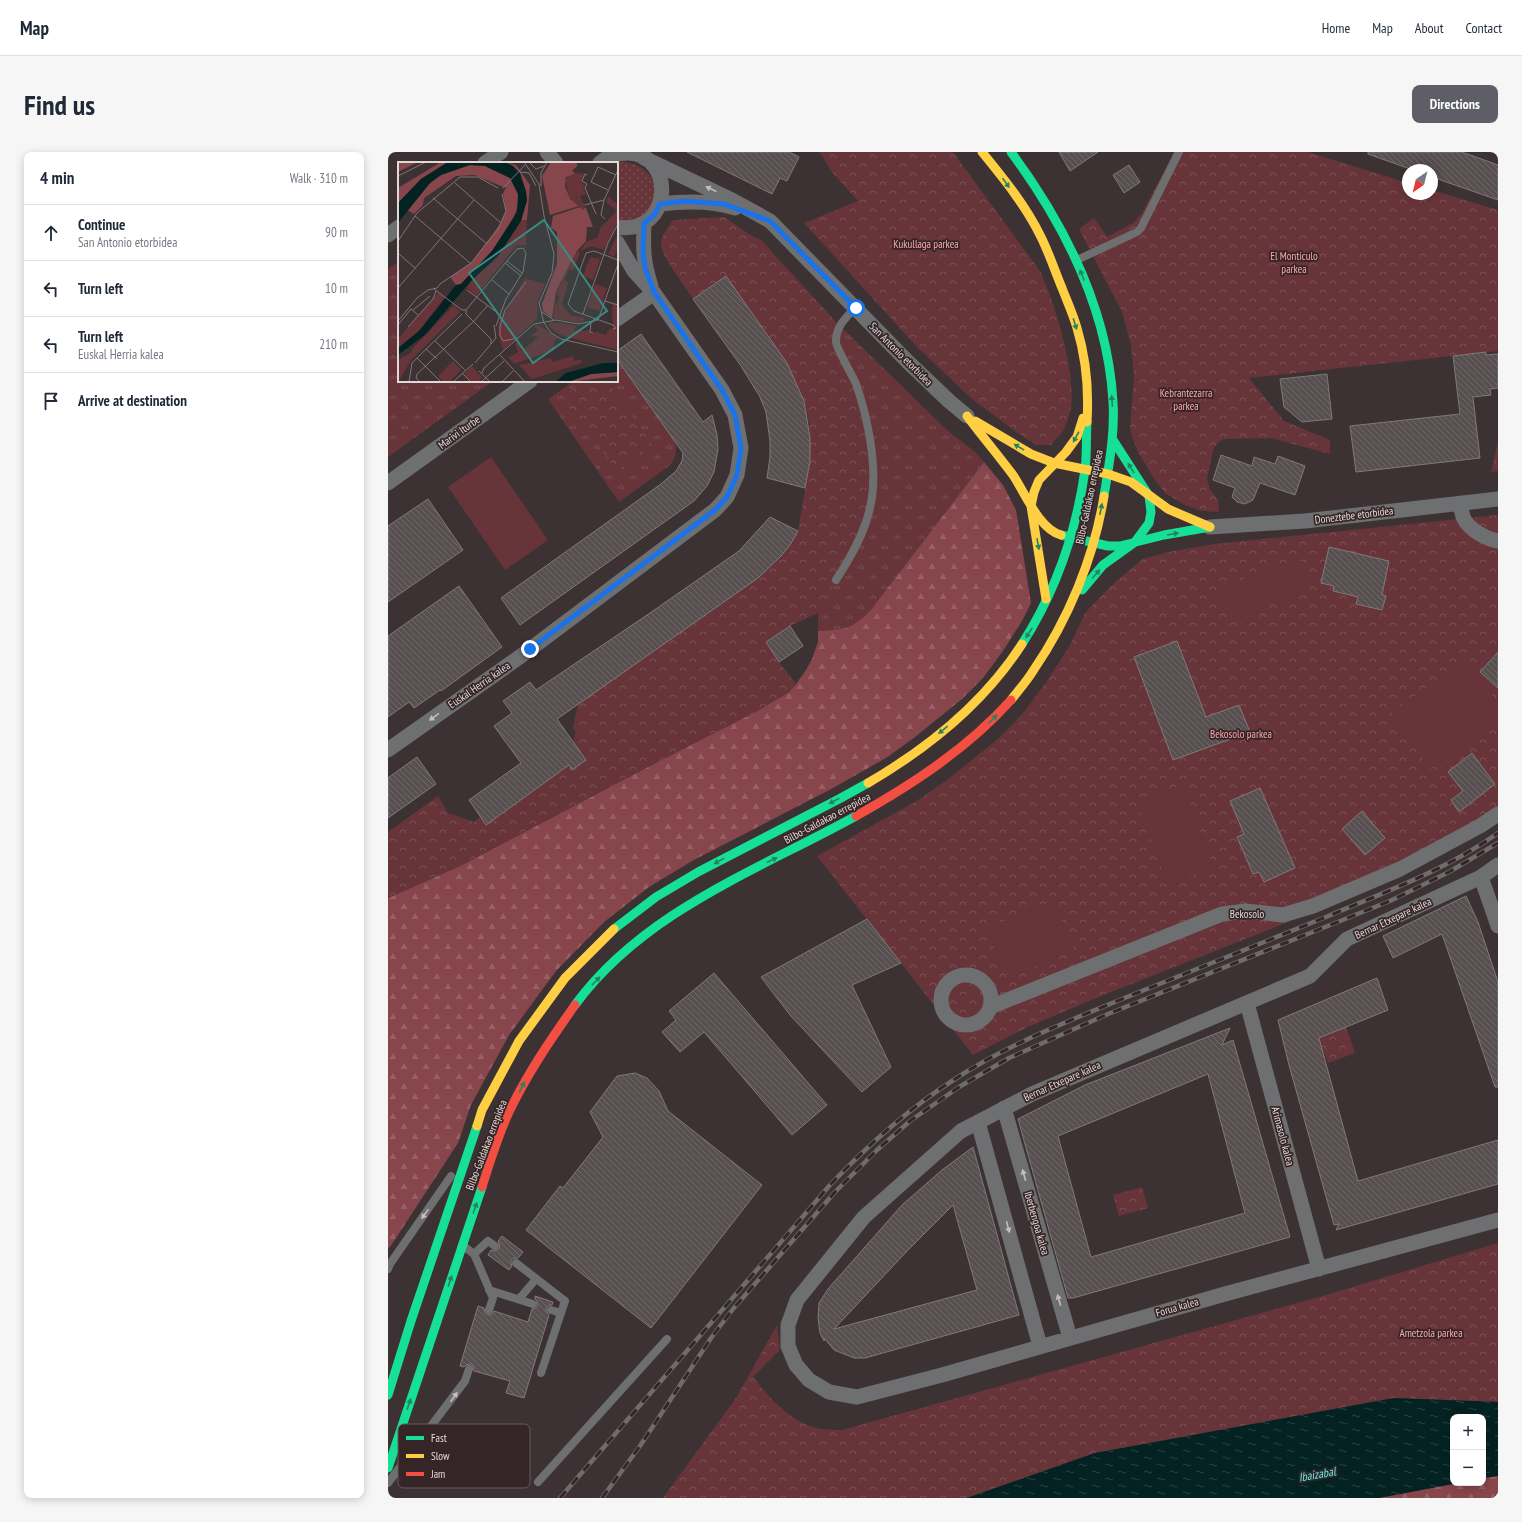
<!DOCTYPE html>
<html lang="en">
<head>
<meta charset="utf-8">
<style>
	:root { --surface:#fff; --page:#f6f6f7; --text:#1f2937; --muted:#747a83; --line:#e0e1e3; --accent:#5d5e66 }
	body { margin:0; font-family:"PT Sans Narrow",sans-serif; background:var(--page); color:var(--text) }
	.controls { position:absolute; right:12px; bottom:12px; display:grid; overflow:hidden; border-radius:8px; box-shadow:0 2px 10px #0003 }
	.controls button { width:36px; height:36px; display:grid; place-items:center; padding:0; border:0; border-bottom:1px solid var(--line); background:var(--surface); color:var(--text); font:20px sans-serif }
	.compass { position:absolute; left:1014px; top:12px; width:36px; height:36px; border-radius:50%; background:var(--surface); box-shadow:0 2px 10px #0003; rotate:215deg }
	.stop { position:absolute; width:12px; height:12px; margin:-9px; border:3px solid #1a73e8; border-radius:50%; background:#fff }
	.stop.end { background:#1a73e8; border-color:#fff; box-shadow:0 1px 4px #0008 }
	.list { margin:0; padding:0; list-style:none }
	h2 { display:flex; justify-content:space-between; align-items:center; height:52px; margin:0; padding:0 16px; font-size:17px }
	h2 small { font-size:13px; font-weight:400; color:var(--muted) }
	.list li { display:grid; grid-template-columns:26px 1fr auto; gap:12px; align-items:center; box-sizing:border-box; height:56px; padding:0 16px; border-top:1px solid var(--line) }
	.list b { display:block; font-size:15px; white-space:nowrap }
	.list p { margin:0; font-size:13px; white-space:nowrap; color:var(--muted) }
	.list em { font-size:13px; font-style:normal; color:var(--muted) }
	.icon { flex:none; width:22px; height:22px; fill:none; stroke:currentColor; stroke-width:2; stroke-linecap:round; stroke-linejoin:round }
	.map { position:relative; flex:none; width:1110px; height:1346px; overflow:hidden; border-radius:8px }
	header { display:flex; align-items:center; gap:24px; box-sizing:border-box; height:56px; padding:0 20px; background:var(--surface); border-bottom:1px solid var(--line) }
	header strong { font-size:19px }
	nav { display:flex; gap:22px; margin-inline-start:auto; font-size:14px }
	.intro { display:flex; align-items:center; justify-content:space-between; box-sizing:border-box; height:96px; padding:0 24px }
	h1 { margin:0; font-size:28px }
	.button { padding:10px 18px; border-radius:8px; background:var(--accent); color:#fff; font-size:14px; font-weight:700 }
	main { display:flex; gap:24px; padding:0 24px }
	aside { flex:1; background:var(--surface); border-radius:8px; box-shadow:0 2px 10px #0003 }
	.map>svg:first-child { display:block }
</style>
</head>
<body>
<header>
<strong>Map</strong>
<nav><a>Home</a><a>Map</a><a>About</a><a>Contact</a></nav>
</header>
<div class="intro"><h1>Find us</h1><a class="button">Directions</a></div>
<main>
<aside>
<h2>4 min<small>Walk · 310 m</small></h2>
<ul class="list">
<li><svg class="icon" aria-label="ahead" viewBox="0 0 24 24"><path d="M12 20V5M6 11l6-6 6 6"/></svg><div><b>Continue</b><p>San Antonio etorbidea</p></div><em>90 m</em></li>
<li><svg class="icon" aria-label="left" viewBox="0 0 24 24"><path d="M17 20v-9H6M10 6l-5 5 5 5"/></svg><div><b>Turn left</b></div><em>10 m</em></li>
<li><svg class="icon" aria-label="left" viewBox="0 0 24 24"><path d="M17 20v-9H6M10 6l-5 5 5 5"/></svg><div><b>Turn left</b><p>Euskal Herria kalea</p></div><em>210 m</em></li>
<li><svg class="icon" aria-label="arrive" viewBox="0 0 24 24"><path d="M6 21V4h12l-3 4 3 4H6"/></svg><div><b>Arrive at destination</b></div></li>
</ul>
</aside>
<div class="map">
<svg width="1110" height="1346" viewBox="0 0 1110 1346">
	<defs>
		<pattern id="grass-tufts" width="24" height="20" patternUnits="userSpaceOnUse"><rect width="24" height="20" fill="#663439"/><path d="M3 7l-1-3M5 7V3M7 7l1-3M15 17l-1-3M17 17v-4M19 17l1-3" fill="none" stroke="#7c5155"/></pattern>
		<pattern id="forest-firs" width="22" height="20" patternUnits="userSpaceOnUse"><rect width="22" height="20" fill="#87464c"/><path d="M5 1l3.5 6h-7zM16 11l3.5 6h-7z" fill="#986065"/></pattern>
		<pattern id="park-crowns" width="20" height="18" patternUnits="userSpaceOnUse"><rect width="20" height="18" fill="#663439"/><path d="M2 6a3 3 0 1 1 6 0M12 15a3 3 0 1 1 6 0" fill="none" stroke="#7c5155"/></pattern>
		<pattern id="garden-dots" width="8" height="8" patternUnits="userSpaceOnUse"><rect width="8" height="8" fill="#663439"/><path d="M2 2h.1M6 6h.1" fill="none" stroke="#7c5155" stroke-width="1.8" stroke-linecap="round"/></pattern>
		<pattern id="water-ripples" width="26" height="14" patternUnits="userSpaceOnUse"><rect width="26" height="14" fill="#052222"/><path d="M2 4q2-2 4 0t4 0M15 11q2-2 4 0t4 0" fill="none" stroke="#294141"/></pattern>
		<pattern id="building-back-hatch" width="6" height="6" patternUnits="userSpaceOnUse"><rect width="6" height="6" fill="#574f50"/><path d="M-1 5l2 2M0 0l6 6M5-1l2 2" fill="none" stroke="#6f6868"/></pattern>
	</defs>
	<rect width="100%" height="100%" fill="#3c3234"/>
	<path fill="url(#grass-tufts)" d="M11,109V229H105L0,305V117Z
		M451,173L560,279L586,299L596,310L482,459C461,479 457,477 430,479V461L448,428L447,190Z
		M229,207L287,289C289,300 288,306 281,314L231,350L160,247L186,229H229Z"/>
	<path fill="url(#forest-firs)" d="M596,310L615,333L628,358L643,451L635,467L615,499L595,526L574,547L527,585L498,606L445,636L304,709L261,735L216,770L168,819L121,883L83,953L70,991L2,1095L0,1096V746L74,713L254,618L371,558L401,540L408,532L418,518L424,507L430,490V479C457,477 461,479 482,459Z
		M1110,1324V1346H991L1070,1331H1095V1326Z"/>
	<path fill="url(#park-crowns)" d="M430,0H565L652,119C667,151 688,220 683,256C682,262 678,273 675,279C672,284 666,288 663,293H649L637,286L585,248L529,195L416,71L470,49L444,20L433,2Z
		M786,0H920L1020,31V42H1044V38L1110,58V199L861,226L896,269L942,288V302L883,286L837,287L833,288L826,295L819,327L822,338L830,348L831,360L814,359L797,353L777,341L765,325L750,300L742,278L746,225L743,193L734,160L691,77L706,66L719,85L745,71L754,61Z
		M336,65L364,84L373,88L451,173L447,190L467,231L485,323L473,385L430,461L402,474L378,490L391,510L408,532L401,540L371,558L254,618L74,713L0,746V680L50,644L60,661L86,670L92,665L98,673L181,613L184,617L185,590L188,580L185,576L190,552L402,393L410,379L422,309L421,271L416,249L399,211L338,124L305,147C299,137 272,102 273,93C273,83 280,76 285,68Z
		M197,229H219L265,294L229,319L175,244Z
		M1110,289V319L1103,320Z
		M1110,363V668L990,732L885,776L713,844L640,875L585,903L429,704L527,650L559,628L610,587L636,560L659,529L682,493L697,461L724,433L755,407L780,400L826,392Z
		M958,875L967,901L940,911L931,886Z
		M754,1035L760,1056L731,1064L725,1043Z
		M1110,1091V1250L1006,1246L707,1301L579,1346H275L348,1246L389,1173L392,1198L365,1225C383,1248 405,1273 435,1277C441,1278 448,1278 454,1278L938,1143Z"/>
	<path fill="url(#garden-dots)" d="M234,10C273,12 279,56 244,69C240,70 234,69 229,68V11Z"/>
	<path fill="#663439" d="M103,305L160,388L117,418L60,335Z
		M911,406L924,434L842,471L828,439L891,411L892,414Z
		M1081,508L1110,552V572L1042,617L1003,560Z
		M795,632L826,716L780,733L749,650Z
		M666,749L686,798L619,826L598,776Z"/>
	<path fill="url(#water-ripples)" d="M1006,1246L1110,1250V1324L1095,1326V1265H1065V1331H1070L991,1346H579L707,1301Z"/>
	<path fill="url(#building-back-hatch)" stroke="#807879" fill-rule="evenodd" d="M299,0H401L411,5L399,29L392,26L384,42Z
		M671,0H710L682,19Z
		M980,0H1074L1110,13V48L1044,25V18H1025L980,2Z
		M741,13L752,30L736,41L725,23Z
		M338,124L399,211L416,249L422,286V309L417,336L379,326L382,305V289L378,260L372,245L353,214L305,147Z
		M253,182L315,270L324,263L329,283L330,297L326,320L319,334L306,349L132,473L113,446L273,332L288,319L294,309L295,301L229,207V199Z
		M1098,200V203L1110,202V236L1102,237L1103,243L1085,245L1092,306L968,320L962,274L1072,262L1065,204Z
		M939,222L944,267L914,270L896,255L892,227Z
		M833,303L864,314L866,305L887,312L890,304L917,314L907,343L872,331L865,348L857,352L849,350L844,345L847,336L825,328Z
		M40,347L75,398L0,450V374Z
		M382,365L410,379L402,393L393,404L370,426L169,567L198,608L184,618L181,613L98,673L81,648L133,611L106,574L124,561L115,549L142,530L148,538L262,461L351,399Z
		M941,395L1001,409L994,443L998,444L994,458L968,452L970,445L945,439L946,434L933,431Z
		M71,434L114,495L53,539L52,538L26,556L21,550L0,565V484Z
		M402,474L415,494L391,510L378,490Z
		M789,489L818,565L851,553L862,580L785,608L746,505Z
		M1110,500V536L1092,520Z
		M1084,601L1107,632L1071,660L1063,648L1075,639L1060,620Z
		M29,605L48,632L0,666V626Z
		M872,636L907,716L876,730L871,720L865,722L849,685L856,682L842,649Z
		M974,659L997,686L977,703L954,677Z
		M1078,744L1090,770L1110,830V935H1107L1054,782L1005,806L995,784Z
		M479,767L513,811L464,833L503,915L474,940L402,863L373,825Z
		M326,821L439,953L404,983L316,880L292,900L274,880L288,868L281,859Z
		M989,826L1000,858L931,886L970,1029L1110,988V1032L948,1078L951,1072L946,1073L901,913L890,868Z
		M842,876L834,893L845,888L902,1085L685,1146H680L630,967L697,933ZM820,922L857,1061L703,1105L670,984Z
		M247,921L259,926L271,939L280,959L374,1033L263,1176L138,1078L172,1034L175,1036L215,985L202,960L229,924Z
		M585,995L631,1163L477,1206H466L446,1198L437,1187L436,1189L432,1181L430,1166L431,1151L440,1137L514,1053L554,1018ZM565,1053L589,1138L446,1177L520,1098Z
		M114,1084L135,1100L130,1106H126L123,1108V1111L124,1114L121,1118L100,1103L103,1098L107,1099L111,1097L112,1094L110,1089Z
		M147,1144L165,1150L164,1153H161L158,1156V1160L161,1163L136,1246L118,1241L122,1229L86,1219L85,1214L82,1212L78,1213L76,1215L72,1214L90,1154L96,1156L97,1161L100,1163L104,1162L106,1159L140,1170L144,1157L148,1156L150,1153L149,1149L147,1147Z"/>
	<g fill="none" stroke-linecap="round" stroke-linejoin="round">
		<path stroke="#6e6f70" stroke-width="8" d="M689,108L749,80L753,76L791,0
			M448,428C463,405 478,379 483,351C490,316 480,266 468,232C465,224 447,194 448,189C448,174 458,166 467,156
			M74,1093L86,1102L105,1146L101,1158
			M86,1102L100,1089L107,1094
			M128,1111L177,1149L153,1221
			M0,1117L2,1112L63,1024
			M101,1138L145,1152
			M131,1147L148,1127
			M163,1158L173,1161
			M150,1330L279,1187
			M0,1331L77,1229L81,1217"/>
		<path stroke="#6e6f70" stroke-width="15" d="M159,0L168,11
			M256,6L344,48L382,69L520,210L561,249L579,264
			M97,11L113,0
			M212,11C220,4 229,1 240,1C288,2 285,84 229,75
			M272,52C297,49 323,48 347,56
			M256,71C255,97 255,109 263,134
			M0,83L11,75
			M229,167L266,141
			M0,331L142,229
			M1072,351C1073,356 1074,363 1076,367C1082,378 1098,387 1110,389
			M822,375L917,369L1110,347
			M0,598L133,504L327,358L339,345L349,323L353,296L347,263L334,238L266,141L246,119L229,90
			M1110,713L1093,725L959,787L922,824L644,942L573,979L476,1065L409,1148L400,1173V1194L408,1213L421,1228L441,1240L469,1245L554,1223L837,1142L1110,1068
			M1093,725L1110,774
			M553 848a25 25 0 1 1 50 0a25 25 0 1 1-50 0Z
			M859,851L931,1117
			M602,855L834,762L858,759L895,763L925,754L1012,717L1092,674L1110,662
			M616,956L682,1186
			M590,970L652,1194"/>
		<path stroke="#16e098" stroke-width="9" d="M623,0C677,73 720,158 725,250C727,282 721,313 716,344
			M673,383L720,394H732L776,383L822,375
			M694,438L715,413L747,390L761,371L763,360L761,344L725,288
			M634,492C668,439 688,381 697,318C699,303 698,286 699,270
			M226,777L268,745L310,720L451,647L480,631
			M187,853C256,759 370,718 468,664
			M0,1243L23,1169L89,974
			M0,1316L94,1035"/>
		<path stroke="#ffcf43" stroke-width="9" d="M594,0C616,27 638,54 653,85C661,101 667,119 674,136C679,149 685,162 689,176C698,206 701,238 699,270
			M579,264C594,284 610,303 625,323C637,341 651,377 673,383
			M587,269L643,302L666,311L720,322L743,330L780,357L822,375
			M658,447L643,354L646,340L651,328L678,300L689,285L695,266
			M623,548C630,539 639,529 645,519C680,468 706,406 716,344
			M480,631C540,596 596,551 634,492
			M89,974L94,958L131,889L177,826L226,777"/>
		<path stroke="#f24e42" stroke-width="9" d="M468,664C525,632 580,596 623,548
			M94,1035C102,1009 110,984 121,960C139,922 163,887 187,853"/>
		<defs>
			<path id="rail" d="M172,1346L442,1033C480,993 520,957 567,927C620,892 681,869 739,845C806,818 872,792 938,765C997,740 1058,718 1110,681
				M214,1346L252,1294L323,1186L345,1157L447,1040L489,998L522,969L571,935L621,906L720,862L1002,749L1061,720L1110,691"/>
		</defs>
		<use href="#rail" stroke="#6f6c6c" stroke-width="4.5"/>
		<use href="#rail" stroke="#352526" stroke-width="3" stroke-dasharray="9" stroke-linecap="butt"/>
	</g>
	<defs><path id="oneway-solid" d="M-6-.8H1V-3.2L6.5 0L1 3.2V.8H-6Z"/></defs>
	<g fill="#26825f">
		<use href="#oneway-solid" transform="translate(618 31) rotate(55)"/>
		<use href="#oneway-solid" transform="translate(694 123) rotate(-111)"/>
		<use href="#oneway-solid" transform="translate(687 172) rotate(73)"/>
		<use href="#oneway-solid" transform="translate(724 249) rotate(-94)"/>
		<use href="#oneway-solid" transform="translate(688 285) rotate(119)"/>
		<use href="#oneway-solid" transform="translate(631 295) rotate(-149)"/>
		<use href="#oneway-solid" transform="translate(743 316) rotate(-122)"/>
		<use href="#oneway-solid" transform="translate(713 357) rotate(-79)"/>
		<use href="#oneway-solid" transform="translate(785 382) rotate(-10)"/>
		<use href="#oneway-solid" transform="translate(650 392) rotate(80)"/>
		<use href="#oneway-solid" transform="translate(708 422) rotate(-49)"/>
		<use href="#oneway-solid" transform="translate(641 481) rotate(123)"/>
		<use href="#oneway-solid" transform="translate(605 567) rotate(-46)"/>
		<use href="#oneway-solid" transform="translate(555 578) rotate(141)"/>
		<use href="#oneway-solid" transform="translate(446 649) rotate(152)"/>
		<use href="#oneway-solid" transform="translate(384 708) rotate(-26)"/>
		<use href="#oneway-solid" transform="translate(331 709) rotate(151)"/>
		<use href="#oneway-solid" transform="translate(208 829) rotate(-46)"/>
		<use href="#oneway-solid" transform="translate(134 935) rotate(-64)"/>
		<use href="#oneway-solid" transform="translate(87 1056) rotate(-71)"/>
		<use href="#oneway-solid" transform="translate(62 1129) rotate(-72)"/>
		<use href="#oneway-solid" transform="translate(21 1252) rotate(-71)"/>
	</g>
	<g fill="#c6bebe">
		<use href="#oneway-solid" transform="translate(323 37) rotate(-154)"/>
		<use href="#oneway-solid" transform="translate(46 565) rotate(144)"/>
		<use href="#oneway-solid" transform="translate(636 1023) rotate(-106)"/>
		<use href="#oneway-solid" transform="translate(37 1062) rotate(126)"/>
		<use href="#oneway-solid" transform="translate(620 1075) rotate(75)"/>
		<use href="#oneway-solid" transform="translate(671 1148) rotate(-106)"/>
		<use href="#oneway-solid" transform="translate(66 1245) rotate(-54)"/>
	</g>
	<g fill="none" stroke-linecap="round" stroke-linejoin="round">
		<path stroke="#1a73e8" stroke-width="5" d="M142,497L327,358L339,345L349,323L353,296L347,263L334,238L266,140L257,116L255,102L256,71L266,63L272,52L296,49L336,52L382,69L468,156"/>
	</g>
	<g text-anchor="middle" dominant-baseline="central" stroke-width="3.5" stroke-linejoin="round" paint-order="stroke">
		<g font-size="11" fill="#fea7ac" stroke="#352526">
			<text x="538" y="92">Kukullaga parkea</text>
			<text x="906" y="104">El Monticulo<tspan x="906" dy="13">parkea</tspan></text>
			<text x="798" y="241">Kebrantezarra<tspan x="798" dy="13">parkea</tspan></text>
			<text x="853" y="582">Bekosolo parkea</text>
			<text x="1043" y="1181">Ametzola parkea</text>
		</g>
		<g font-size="11" fill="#e3d8d8" stroke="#352526">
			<text transform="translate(513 202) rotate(45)">San Antonio etorbidea</text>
			<text transform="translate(71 280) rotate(-36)">Marivi Iturbe</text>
			<text transform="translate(701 345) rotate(-78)">Bilbo-Galdakao errepidea</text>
			<text transform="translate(966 363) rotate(-7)">Doneztebe etorbidea</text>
			<text transform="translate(91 533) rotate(-35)">Euskal Herria kalea</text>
			<text transform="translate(439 666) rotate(-28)">Bilbo-Galdakao errepidea</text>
			<text x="859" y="762">Bekosolo</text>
			<text transform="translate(1005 766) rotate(-25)">Bernar Etxepare kalea</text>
			<text transform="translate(674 929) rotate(-24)">Bernar Etxepare kalea</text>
			<text transform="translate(895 984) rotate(75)">Arimasolo kalea</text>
			<text transform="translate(98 993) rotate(-69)">Bilbo-Galdakao errepidea</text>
			<text transform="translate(649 1071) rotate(74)">Iberbengoa kalea</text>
			<text transform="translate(789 1155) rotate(-16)">Forua kalea</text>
		</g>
		<g font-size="12" font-style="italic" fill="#58f4f3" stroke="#352526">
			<text transform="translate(929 1322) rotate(-10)">Ibaizabal</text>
		</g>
	</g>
	<g transform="translate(10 10)">
		<rect width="220" height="220" fill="#3c3234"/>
		<path d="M167,17L178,33L181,44L172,37ZM220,72V85L216,95L210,92ZM192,95L202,97L195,118L185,114ZM197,122L209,126L201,149L189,145ZM158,137L160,148L171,159L155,156ZM55,199L63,208L51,220H45L40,214ZM74,204L84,215L80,220H73L66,212Z" fill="#663439"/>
		<path d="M0,0H20L0,10ZM43,0H50L23,17L0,41V26ZM107,0L118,3L132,23L129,58L123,59L129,38L115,4ZM153,0H177L180,3L174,9L177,11L175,14L168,15L167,24L172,37L181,44L152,53L144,14ZM71,3L87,4L112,16L120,32L121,41L112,65L94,89L63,122L58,123L52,115L73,101L103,61L108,49L105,31L108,26L76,13L58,14L26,36L25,43L16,52L9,48L32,21L43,13ZM182,45L188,46L195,65H189L188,79L179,89L158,129L154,156L145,149L144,142L159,102V70L153,66L155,54ZM220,210V214L170,220L193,212Z" fill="#87464c"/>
		<path d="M177,11L186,12L183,20L187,23L185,28L189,32L182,34L185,41H187L186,48L182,46L178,33L167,17ZM210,35L220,42V60L206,88L193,84L182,89L188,80L199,76L203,65L219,49L208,40ZM129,58L128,88L127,83L118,84L78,134L69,126L73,119L100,94L123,59ZM179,89L182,90L176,108H171L167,117L170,121L164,143L173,154L186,155L187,158L180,161L171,159L163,152L159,145L161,134L157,132ZM127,116L147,122L140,138L139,157L105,188L100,171L101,160ZM40,131L47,135L21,169L0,186V177ZM214,141L220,143V188L173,176L160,172L151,164V160L164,161L178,164L176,168L180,169L192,168V172L199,170L208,173L210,168L215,166ZM56,143L62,150L14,197L0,220V198L14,190V187ZM141,163L159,176L156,179V188L116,202L108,193L112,195L120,190L117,182L120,179L124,189L140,175L132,173L140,169L136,164Z" fill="#663439"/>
		<path d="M175,194L176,199L183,197L184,201L134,217L121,203L153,196L155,200Z" fill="#663439"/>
		<path d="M50,0H107L115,4L122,11L128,29L129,38L123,59L100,94L73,119L27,173L0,193V186L21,169L58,123L63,122L94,89L119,50L120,32L112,16L87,4L72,3L43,13L32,21L0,61V41L23,17ZM205,201H220V210L193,212L170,220H157L168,211Z" fill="#052222"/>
		<path fill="none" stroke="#7f7476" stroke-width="1" d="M126,0L141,22L146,54L156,92L154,111L141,141L146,161L153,171L163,177L220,190M131,0L138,7L146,4M122,10L131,11L138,24M0,14L28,0M193,20L200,5L218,13M193,20L210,28M57,21L103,61M189,22L187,26L198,52M189,22L184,19L187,12L189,13M143,24V11L149,0M105,26L127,3M35,36L89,82M187,43L206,38M17,54L72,101M207,57L203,53L206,38L220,8M0,79L19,51L62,15H80L100,26M0,91L17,106M109,99L124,111M107,101L123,114M94,118L111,132M0,126L76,38M39,126L42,122L73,101L100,67L108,49L104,32M36,127L64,148H68V152L93,177V182M69,128L101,152M207,139L220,143M15,148L32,134M68,148L119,87L125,86L128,91L125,110L108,137L98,164M144,150L156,158M185,152L210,81L220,62M158,158L180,162L200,158L220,102M0,159L19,136L30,128L39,126M193,160L192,170L195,171M136,162L158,158M0,163L13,147L20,153M10,165L35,137L38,129M215,167L218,166L215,163L176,149L170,142L188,91L196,89L220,98M120,176L105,179L102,173V164L107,148L128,120M37,179L67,208M28,187L39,197M102,193L127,220M19,196L43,220M77,201L98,176L96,163M81,209L92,220M64,211L73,220M84,211L86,206L136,162M11,220L14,201L64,152M22,220L18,216L19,212L76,159L90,143M55,220L75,202M83,220L106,199M104,220L115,209"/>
		<path fill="#398a83" fill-opacity="0.15" stroke="#398a83" stroke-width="2" d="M146,58L209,149L135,201L71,111Z"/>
		<rect width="220" height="220" fill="none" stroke="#e3d8d8" stroke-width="2"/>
	</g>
	<rect x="10" y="1272" width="132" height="64" rx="6" fill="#352526" stroke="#695b5b" stroke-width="1"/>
	<rect x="18" y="1284" width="18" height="4" fill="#16e098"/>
	<rect x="18" y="1302" width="18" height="4" fill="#ffcf43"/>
	<rect x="18" y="1320" width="18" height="4" fill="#f24e42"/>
	<g font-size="11" fill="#e3d8d8">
		<text x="43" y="1290">Fast</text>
		<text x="43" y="1308">Slow</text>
		<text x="43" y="1326">Jam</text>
	</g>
</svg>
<div class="controls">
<button>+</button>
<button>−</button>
</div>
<svg class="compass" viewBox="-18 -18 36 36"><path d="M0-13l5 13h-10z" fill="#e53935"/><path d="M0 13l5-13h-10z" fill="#747a83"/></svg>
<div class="stop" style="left:468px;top:156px"></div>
<div class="stop end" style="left:142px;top:497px"></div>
</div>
</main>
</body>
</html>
